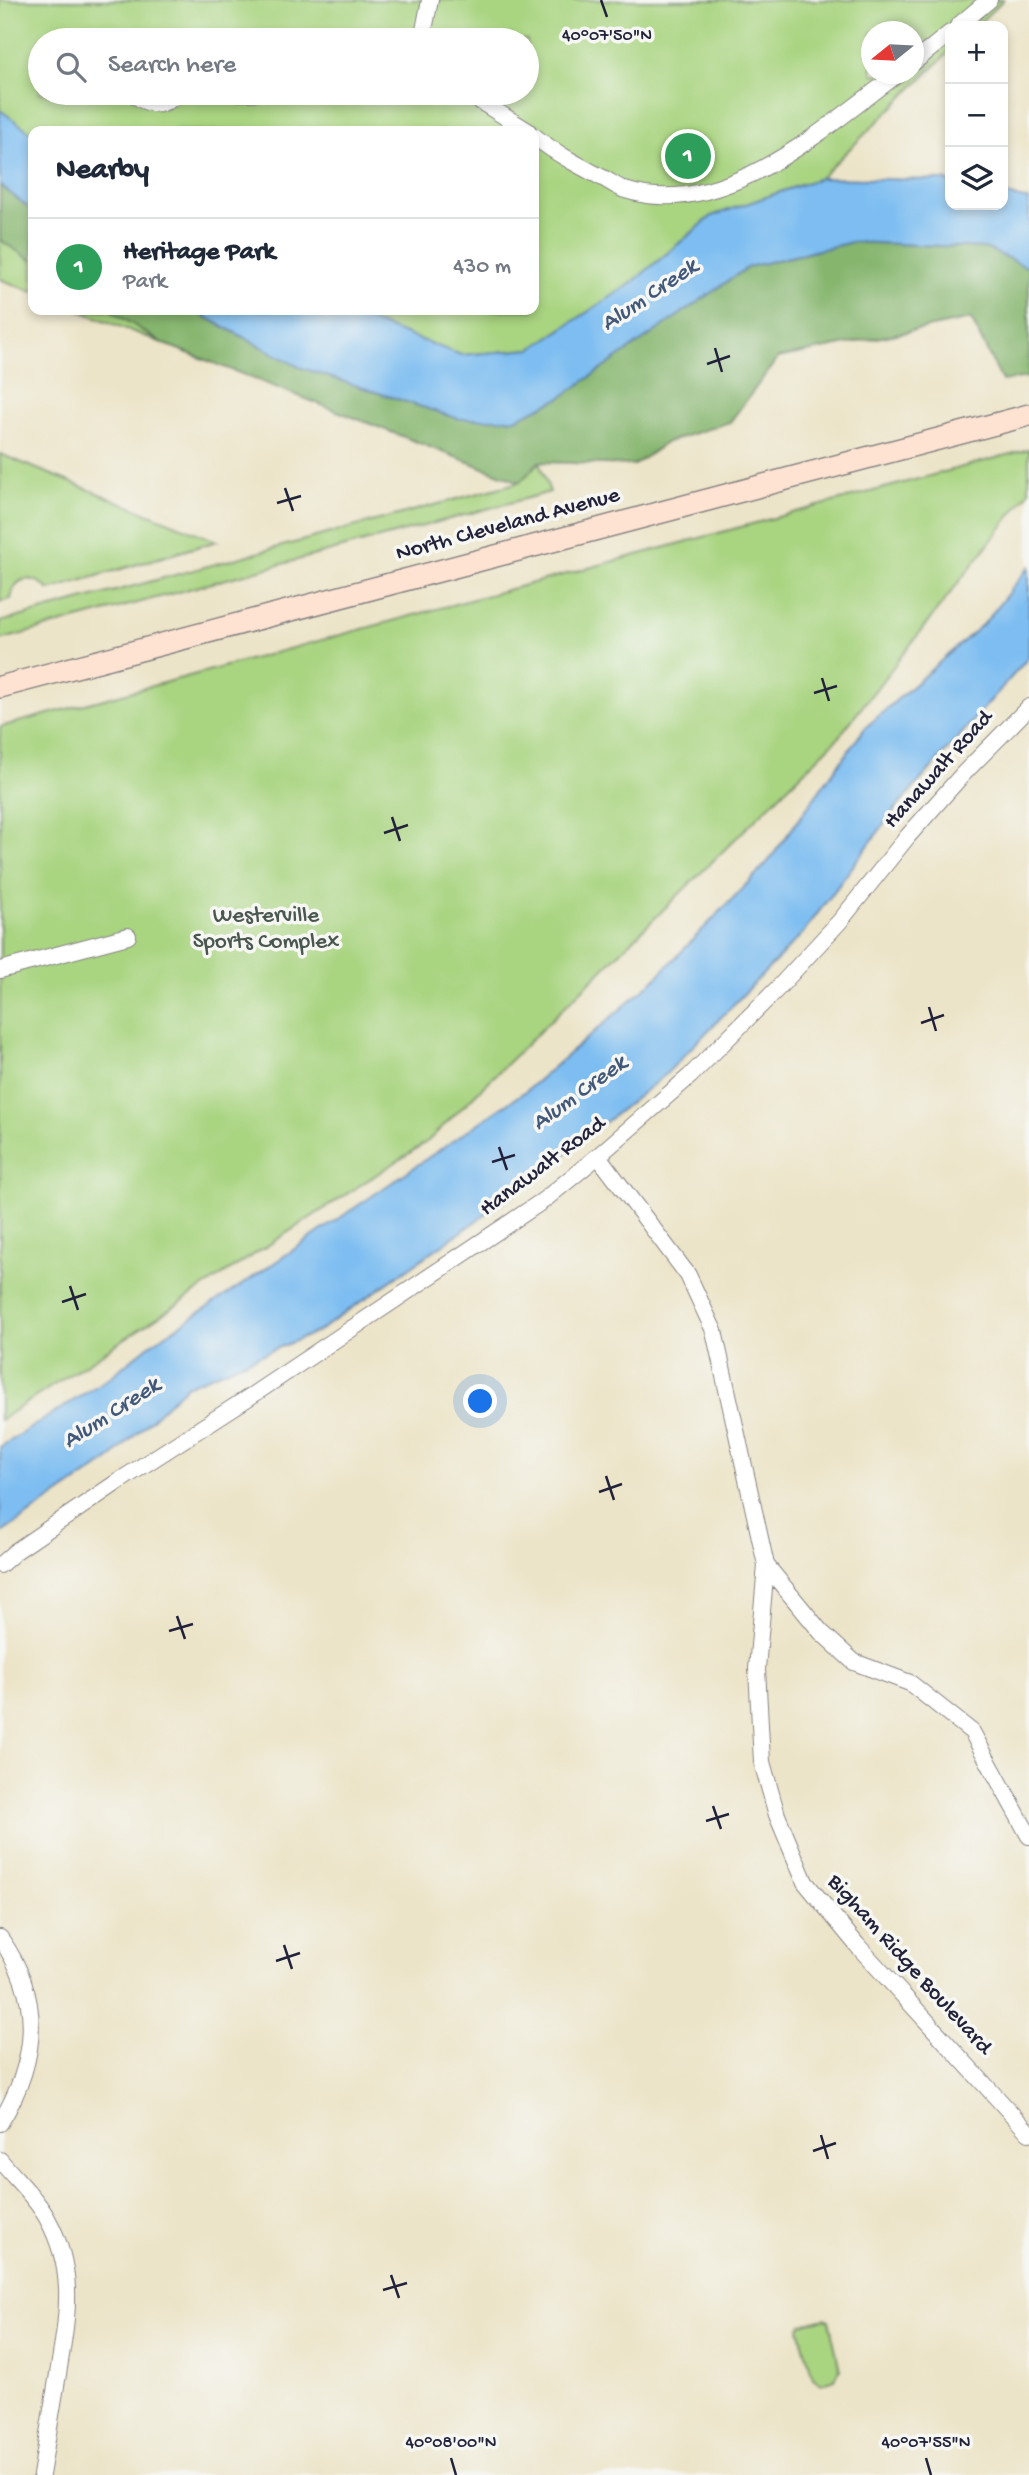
<!DOCTYPE html>
<html lang="en">
<head>
<meta charset="utf-8">
<style>
	:root { --surface:#fff; --page:#f2f2f3; --text:#1f2937; --muted:#747a83; --line:#e0e1e3; --accent:#d93025 }
	body { margin:0; font-family:"Gochi Hand",sans-serif; background:var(--page); color:var(--text) }
	.controls { position:absolute; right:21px; top:21px; display:grid; overflow:hidden; border-radius:14px; box-shadow:0 4px 10px #0003 }
	.controls button { width:63px; height:63px; display:grid; place-items:center; padding:0; border:0; border-bottom:2px solid var(--line); background:var(--surface); color:var(--text); font:35px sans-serif }
	.compass { position:absolute; left:861px; top:21px; width:63px; height:63px; border-radius:50%; background:var(--surface); box-shadow:0 4px 10px #0003; rotate:252deg }
	.you { position:absolute; left:481px; top:1402px; width:24px; height:24px; margin:-18px; border:5px solid #fff; border-radius:50%; background:#1a73e8; box-shadow:0 0 0 10px #1a73e833 }
	.badge { display:grid; place-items:center; width:46px; height:46px; border-radius:50%; background:var(--accent); color:#fff; font-size:23px; font-weight:700 }
	.pin { position:absolute; translate:-50% -50%; border:4px solid #fff; box-shadow:0 2px 7px #0006 }
	.list { margin:0; padding:0; list-style:none }
	h2 { display:flex; justify-content:space-between; align-items:center; height:91px; margin:0; padding:0 28px; font-size:30px }
	h2 small { font-size:23px; font-weight:400; color:var(--muted) }
	.list li { display:grid; grid-template-columns:46px 1fr auto; gap:21px; align-items:center; box-sizing:border-box; height:98px; padding:0 28px; border-top:2px solid var(--line) }
	.list b { display:block; font-size:26px; white-space:nowrap }
	.list p { margin:0; font-size:23px; white-space:nowrap; color:var(--muted) }
	.list em { font-size:23px; font-style:normal; color:var(--muted) }
	.icon { flex:none; width:38px; height:38px; fill:none; stroke:currentColor; stroke-width:2; stroke-linecap:round; stroke-linejoin:round }
	.map { position:relative; flex:none; width:1029px; height:2475px; overflow:hidden }
	.search { position:absolute; background:var(--surface); box-shadow:0 4px 10px #0003; left:28px; top:28px; width:511px; height:77px; display:flex; align-items:center; gap:18px; box-sizing:border-box; padding:0 24px; border-radius:38px; color:var(--muted); font-size:26px }
	.panel { position:absolute; background:var(--surface); box-shadow:0 4px 10px #0003; left:28px; top:126px; width:511px; height:189px; border-radius:14px }
	.map>svg:first-child { display:block }
</style>
</head>
<body>
<div class="map">
<svg width="1029" height="2475" viewBox="0 0 1029 2475">
	<rect width="100%" height="100%" fill="#f6f6f2"/>
	<filter id="ink" filterUnits="userSpaceOnUse"><feTurbulence type="fractalNoise" baseFrequency=".0143" numOctaves="2"/><feDisplacementMap in="SourceGraphic" scale="14" xChannelSelector="R" yChannelSelector="G"/><feConvolveMatrix kernelMatrix="1 2 1 2 8 2 1 2 1" color-interpolation-filters="sRGB"/></filter>
	<filter id="wash" filterUnits="userSpaceOnUse"><feTurbulence type="fractalNoise" baseFrequency=".00686" numOctaves="4" result="noise"/><feDisplacementMap in="SourceGraphic" scale="28" xChannelSelector="R" yChannelSelector="G"/><feGaussianBlur stdDeviation="1.57" result="paint"/><feColorMatrix in="noise" values="0 0 0 0 0 0 0 0 0 0 0 0 0 0 0 0 0 1.4 0 .05"/><feComposite in="paint" operator="in"/></filter>
	<g filter="url(#wash)">
		<rect width="100%" height="100%" fill="#ece4c8"/>
		<path fill="#a9d480" stroke="#667b5e" stroke-width="2" fill-rule="evenodd" d="M0,0H1003L976,26H950V51L820,178L712,216L629,285L531,349L461,355L340,310H534V131H33V134L0,110ZM872,32H914V74H872ZM40,40H527V93H40Z
			M0,240L33,261V292L0,279Z
			M78,310H110L162,343Z
			M1029,449V492L837,739L428,1141L0,1420V727Z
			M0,454L217,541L49,590C33,574 15,575 11,599L0,602Z
			M539,462L550,492L0,640V622L520,482Z
			M825,2318L829,2320L840,2370L835,2379L821,2384L813,2378L799,2329L801,2324Z"/>
		<path fill="#86b66e" stroke="#546c54" stroke-width="2" d="M0,185L33,211V261L0,240Z
			M852,242L986,248L1029,268V377L1002,381L971,319L778,358L730,422L667,442L634,465L539,462L520,482L162,343L110,310H193L299,367L459,419H515L560,398L748,267Z"/>
		<path fill="#7dbdf1" stroke="#507096" stroke-width="2" d="M0,110L33,134V211L0,185Z
			M820,178L944,180L950,182V205H1003V194L1029,200V268L986,248L852,242L748,267L560,398L515,419H459L299,367L193,310H340L461,355L531,349L629,285L712,216Z
			M1029,567V657L897,807L803,933L665,1075L516,1193L319,1331L186,1386L109,1460L0,1534V1447L109,1378L148,1346L252,1278L527,1090L653,981L767,863L865,728L985,622Z"/>
	</g>
	<g filter="url(#ink)">
		<g fill="none" stroke-linecap="round" stroke-linejoin="round">
			<defs>
				<path id="street" d="M958,26L989,0
					M422,40L430,0
					M914,62L950,33
					M133,93C146,106 165,108 178,93
					M238,93H254
					M467,93L528,131
					M534,136C555,153 578,165 601,177C609,181 617,187 625,190C723,222 825,127 898,74
					M0,970L128,936
					M598,1156L688,1275L714,1331L766,1565L757,1669L762,1762L777,1815L805,1882L857,1945L1029,2133
					M0,1565L16,1551L116,1483L254,1394L544,1200L598,1156L690,1076L779,987L840,921L908,836L963,774L1029,707
					M766,1565L821,1632L854,1662L910,1683L972,1732L1029,1836
					M0,1938C44,1999 38,2061 0,2123
					M0,2160C15,2179 35,2196 47,2218C77,2272 67,2317 58,2374C52,2408 47,2441 41,2475"/>
				<path id="secondary" d="M0,687L1029,415"/>
			</defs>
			<use href="#street" stroke="#878382" stroke-width="18"/>
			<use href="#secondary" stroke="#878382" stroke-width="24"/>
			<use href="#street" stroke="#fff" stroke-width="16"/>
			<use href="#secondary" stroke="#fee3d2" stroke-width="21"/>
		</g>
	</g>
	<path fill="none" stroke="#22223b" stroke-width="2.5" d="M601,0L607,17M715,348L722,372M707,364L730,356M285,488L293,511M277,503L301,496M822,678L829,701M814,693L837,686M392,817L400,841M384,833L408,825M929,1007L936,1031M921,1023L944,1015M499,1147L507,1170M492,1162L515,1155M70,1286L78,1310M62,1302L86,1294M606,1476L614,1500M599,1492L622,1484M177,1616L185,1639M169,1631L193,1624M713,1806L721,1829M706,1821L729,1814M284,1945L292,1969M276,1961L300,1953M821,2135L828,2159M813,2151L836,2143M391,2275L399,2298M383,2290L407,2283M451,2458L456,2475M926,2458L931,2475"/>
	<g text-anchor="middle" dominant-baseline="central" stroke-width="7" stroke-linejoin="round" paint-order="stroke">
		<g font-size="23" fill="#22223b" stroke="#f6f6f2">
			<text transform="translate(508 525) rotate(-15)">North Cleveland Avenue</text>
			<text transform="translate(939 770) rotate(-48)">Hanawalt Road</text>
			<text transform="translate(543 1167) rotate(-37)">Hanawalt Road</text>
			<text transform="translate(909 1965) rotate(48)">Bigham Ridge Boulevard</text>
		</g>
		<g font-size="23" fill="#4a5750" stroke="#f6f6f2">
			<text x="266" y="916">Westerville<tspan x="266" dy="26">Sports Complex</tspan></text>
		</g>
		<g font-size="24" font-style="italic" fill="#42587b" stroke="#f6f6f2">
			<text transform="translate(650 296) rotate(-34)">Alum Creek</text>
			<text transform="translate(580 1094) rotate(-36)">Alum Creek</text>
			<text transform="translate(112 1414) rotate(-33)">Alum Creek</text>
		</g>
	</g>
	<g font-size="18" text-anchor="middle" fill="#22223b" stroke="#f6f6f2" stroke-width="7" stroke-linejoin="round" paint-order="stroke">
		<text x="607" y="40">40°07'50"N</text>
		<text x="451" y="2447">40°08'00"N</text>
		<text x="926" y="2447">40°07'55"N</text>
	</g>
</svg>
<div class="controls">
<button>+</button>
<button>−</button>
<button><svg class="icon" aria-label="layers" viewBox="0 0 24 24"><path d="M12 4l9 5-9 5-9-5zM3 14l9 5 9-5"/></svg></button>
</div>
<svg class="compass" viewBox="-18 -18 36 36"><path d="M0-13l5 13h-10z" fill="#e53935"/><path d="M0 13l5-13h-10z" fill="#747a83"/></svg>
<div class="you"></div>
<div class="pin badge" style="left:688px;top:156px;background:#2e9e5b">1</div>
<div class="search"><svg class="icon" aria-label="search" viewBox="0 0 24 24"><circle cx="10" cy="10" r="6"/><path d="M15 15l6 6"/></svg>Search here</div>
<section class="panel">
<h2>Nearby<small></small></h2>
<ul class="list">
<li><span class="badge" style="background:#2e9e5b">1</span><div><b>Heritage Park</b><p>Park</p></div><em>430 m</em></li>
</ul>
</section>
</div>
</body>
</html>
